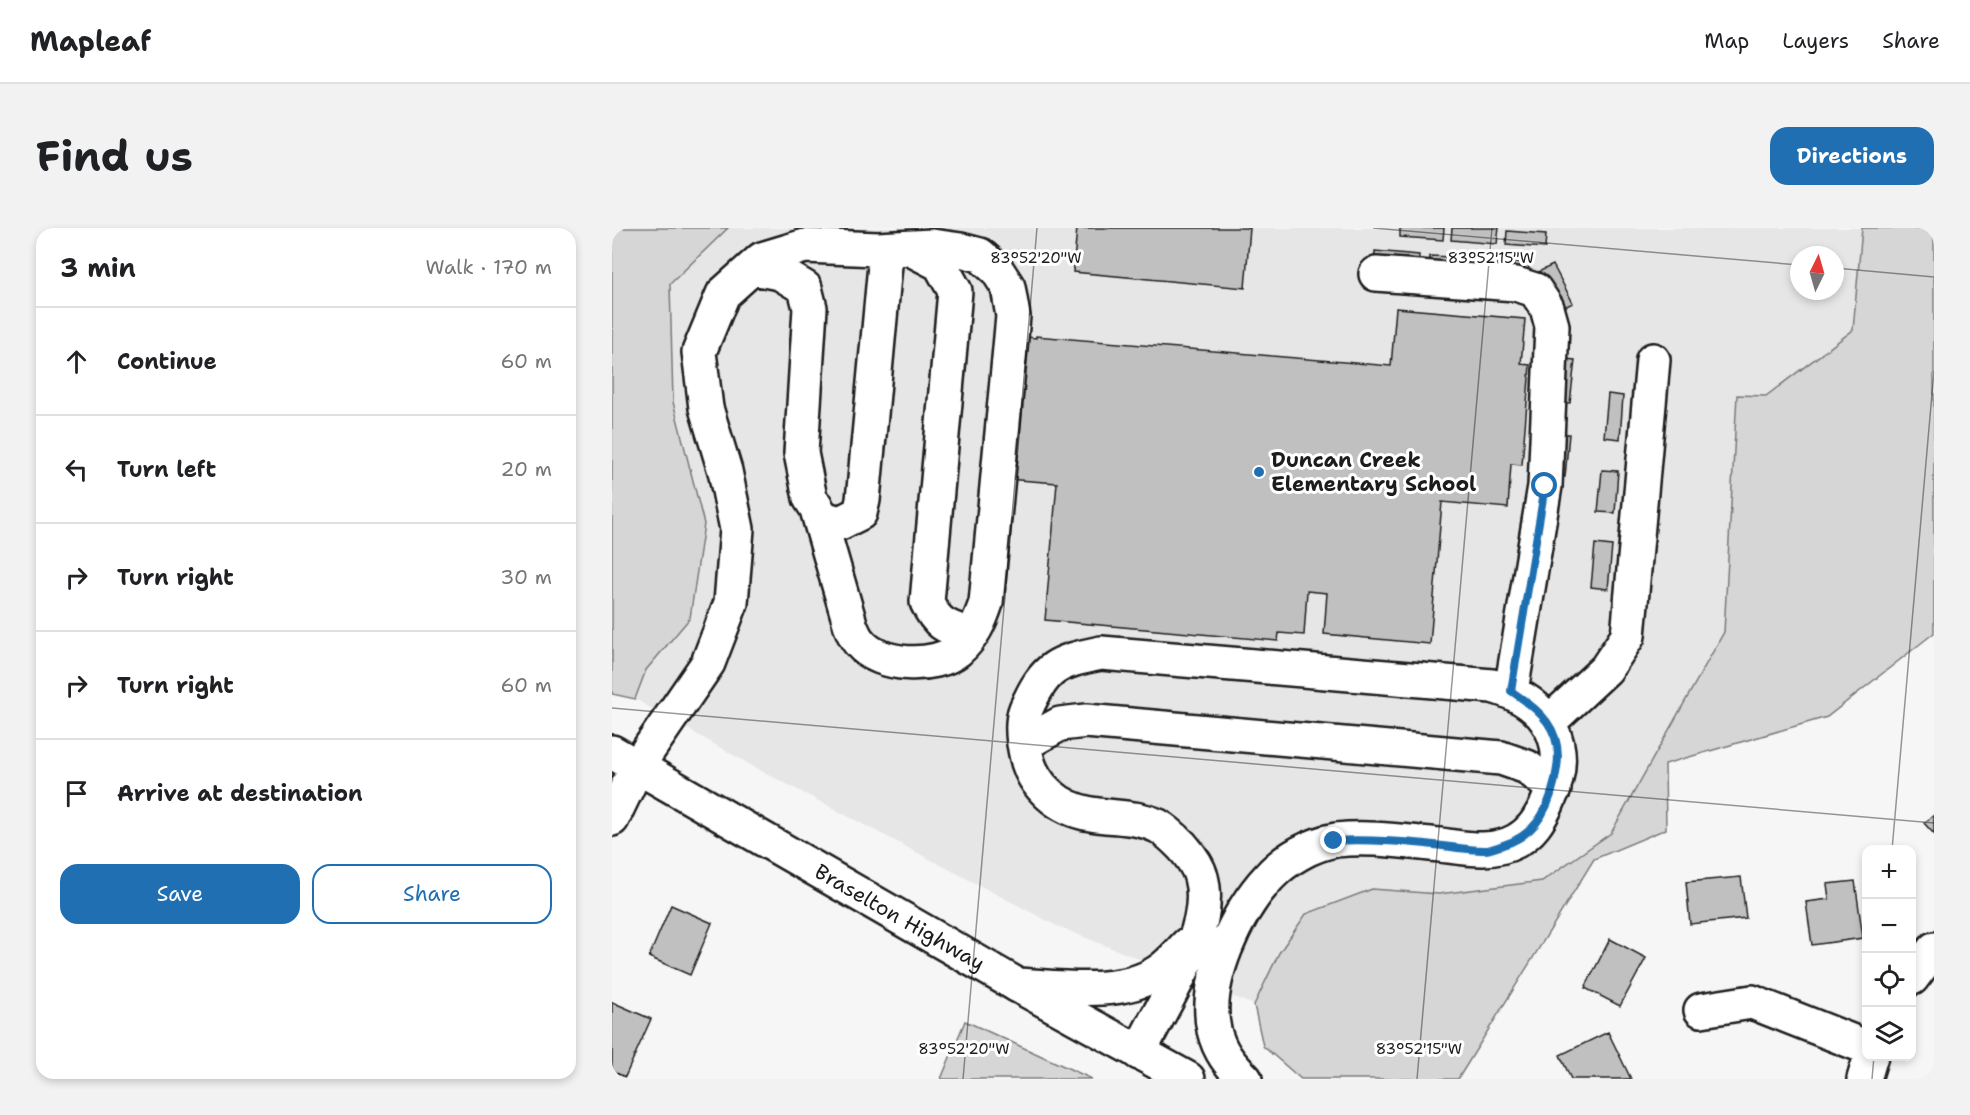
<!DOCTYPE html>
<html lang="en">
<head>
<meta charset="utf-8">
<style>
	:root { --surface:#fff; --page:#f2f2f2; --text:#202124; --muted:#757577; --line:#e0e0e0; --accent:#1f6fb2 }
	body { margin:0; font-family:"Shantell Sans",sans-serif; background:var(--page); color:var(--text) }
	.controls { position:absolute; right:18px; bottom:18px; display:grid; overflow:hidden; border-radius:12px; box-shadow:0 3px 9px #0003 }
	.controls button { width:54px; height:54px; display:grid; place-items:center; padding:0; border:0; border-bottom:2px solid var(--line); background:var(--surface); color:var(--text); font:30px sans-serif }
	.compass { position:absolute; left:1178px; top:18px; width:54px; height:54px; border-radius:50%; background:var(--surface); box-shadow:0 3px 9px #0003; rotate:5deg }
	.stop { position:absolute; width:18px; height:18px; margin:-14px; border:4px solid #1f6fb2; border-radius:50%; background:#fff }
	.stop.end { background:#1f6fb2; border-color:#fff; box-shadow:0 2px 6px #0008 }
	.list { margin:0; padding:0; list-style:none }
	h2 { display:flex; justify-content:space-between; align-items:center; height:78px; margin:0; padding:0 24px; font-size:26px }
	h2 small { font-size:20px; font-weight:400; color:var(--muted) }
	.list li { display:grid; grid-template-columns:39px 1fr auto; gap:18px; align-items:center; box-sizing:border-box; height:108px; padding:0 24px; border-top:2px solid var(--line) }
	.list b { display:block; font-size:22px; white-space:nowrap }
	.list em { font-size:20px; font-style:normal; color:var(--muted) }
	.actions { display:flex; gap:12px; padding:18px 24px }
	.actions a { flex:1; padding:14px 0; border:2px solid var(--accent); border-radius:18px; text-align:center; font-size:21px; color:var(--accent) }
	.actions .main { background:var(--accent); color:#fff }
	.icon { flex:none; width:33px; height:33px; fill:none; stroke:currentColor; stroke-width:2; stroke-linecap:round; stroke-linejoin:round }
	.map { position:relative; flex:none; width:1322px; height:851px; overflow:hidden; border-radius:18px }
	header { display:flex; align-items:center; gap:36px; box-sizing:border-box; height:84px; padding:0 30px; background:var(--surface); border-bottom:2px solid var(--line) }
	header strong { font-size:28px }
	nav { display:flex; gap:33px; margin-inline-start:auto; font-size:21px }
	.intro { display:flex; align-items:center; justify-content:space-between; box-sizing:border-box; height:144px; padding:0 36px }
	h1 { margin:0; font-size:42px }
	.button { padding:15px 27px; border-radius:18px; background:var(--accent); color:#fff; font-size:21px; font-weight:700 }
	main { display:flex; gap:36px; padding:0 36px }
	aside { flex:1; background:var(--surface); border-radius:18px; box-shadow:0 3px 9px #0003 }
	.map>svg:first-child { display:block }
</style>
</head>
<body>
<header>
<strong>Mapleaf</strong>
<nav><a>Map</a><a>Layers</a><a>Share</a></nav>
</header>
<div class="intro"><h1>Find us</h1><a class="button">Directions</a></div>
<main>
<aside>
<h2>3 min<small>Walk · 170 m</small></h2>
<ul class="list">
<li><svg class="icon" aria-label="ahead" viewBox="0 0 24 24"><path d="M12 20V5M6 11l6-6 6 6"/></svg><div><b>Continue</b></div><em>60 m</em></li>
<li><svg class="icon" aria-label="left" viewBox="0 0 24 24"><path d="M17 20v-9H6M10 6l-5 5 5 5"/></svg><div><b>Turn left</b></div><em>20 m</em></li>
<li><svg class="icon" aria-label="right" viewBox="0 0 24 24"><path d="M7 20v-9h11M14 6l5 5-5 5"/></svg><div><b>Turn right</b></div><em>30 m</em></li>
<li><svg class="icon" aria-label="right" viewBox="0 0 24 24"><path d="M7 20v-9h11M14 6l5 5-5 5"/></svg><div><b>Turn right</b></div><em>60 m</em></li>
<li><svg class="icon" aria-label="arrive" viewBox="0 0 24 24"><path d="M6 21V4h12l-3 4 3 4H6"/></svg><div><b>Arrive at destination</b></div></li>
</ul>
<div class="actions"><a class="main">Save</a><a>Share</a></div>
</aside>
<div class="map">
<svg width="1322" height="851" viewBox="0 0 1322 851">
	<rect width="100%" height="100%" fill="#f6f6f6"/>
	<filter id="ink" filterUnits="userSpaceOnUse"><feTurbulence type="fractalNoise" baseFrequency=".0167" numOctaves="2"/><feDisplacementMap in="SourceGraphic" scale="12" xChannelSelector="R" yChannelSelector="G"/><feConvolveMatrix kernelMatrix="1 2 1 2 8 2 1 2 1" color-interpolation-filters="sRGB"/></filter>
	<g filter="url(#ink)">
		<path fill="#e6e6e6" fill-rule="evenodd" d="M116,0H1250L1241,102L1154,168L1125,167L1112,404L999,605L930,653L827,666L760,661L667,725L642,777L447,699L142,539L23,471L33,442L78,390L92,296L61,174L58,56ZM1187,27H1223V63H1187Z"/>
		<path fill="#d6d6d6" stroke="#797979" stroke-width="1.5" d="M0,0H116L58,56L61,174L92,296L78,390L34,442L23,471L0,466Z
			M1250,0H1322V405L1215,489L1053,536L1054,601L982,631L846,851H689L651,818L642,777L667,725L694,686L760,661L827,666L930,653L999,605L1112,404L1125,167L1154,168L1241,102Z
			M353,793L480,851H329Z"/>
		<path fill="#c0c0c0" stroke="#1c1c1c" stroke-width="1.5" d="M465,0H638L633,60L461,44Z
			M788,0H832L831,12L788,9Z
			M840,0H887L885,16L839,12Z
			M895,3L934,6L933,20L894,17Z
			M763,23L807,27L806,45L762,41Z
			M818,28L862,30L861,48L817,45Z
			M872,31L917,35L916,53L870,49Z
			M941,37L961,75L946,82L926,44Z
			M784,80L913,91L909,136L918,137L910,237L899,236L896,280L830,274L818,416L712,406L715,365L695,363L692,407L667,405L666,413L433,392L445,255L394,251L406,108L424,110V108L779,138Z
			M944,130L963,132L958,175L940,173Z
			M996,166L1011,168L1008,211L992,209Z
			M939,205L957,206L953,249L935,247Z
			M990,242L1006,243L1003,285L986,284Z
			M983,316L1000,318L996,361L979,359Z
			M1322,587V606L1312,595Z
			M1129,649L1134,690L1078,696L1074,654Z
			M1243,653L1251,710L1200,717L1194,674L1217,671L1215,656Z
			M59,677L100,695L78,747L37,729Z
			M998,711L1034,730L1008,778L973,760Z
			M0,774L39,791L13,849L0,843Z
			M996,804L1019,851H959L948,827Z"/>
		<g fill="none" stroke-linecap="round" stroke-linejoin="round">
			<defs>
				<path id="minor" d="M297,20L328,36L343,63L315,374C326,398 335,399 359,407
					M140,40L168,45L193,60L198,80L189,225L198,270L211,290L228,295L248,285L251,272L273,37L266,21
					M764,46L904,56L923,62L935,80L940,98L933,258L899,463
					M936,495L994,441L1016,408L1041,132
					M412,516L448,496L474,493L889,530L915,539L942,561
					M0,591L26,537L96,435L119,375L125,301L113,243L94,180L87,124L111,66L150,31L193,18L266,21L320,18L349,22L368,27L385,42L396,59L401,88L374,375C368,393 361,409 346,422C323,441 267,439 248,415C244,411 241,404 239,399L204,278
					M1300,750L1322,721
					M405,757C447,759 509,769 546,744C557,737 567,725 576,716
					M1089,782L1140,774L1254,819
					M527,825C549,776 604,703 589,649C586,637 578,627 570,618C563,611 555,603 546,598C525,588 501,590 479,586C447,581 420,558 414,526C411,512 409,493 414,481C433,438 445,434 489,425L880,458C939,474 962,519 935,576C927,592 920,604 904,613C880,626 853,620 828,617C794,614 758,608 724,612C700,616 673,631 657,649C625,683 591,754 602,802C607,823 618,837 633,851
					M1252,851L1259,828"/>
				<g id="major">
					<path id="s1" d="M0,524L405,757L576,851"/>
				</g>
			</defs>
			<use href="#minor" stroke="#1c1c1c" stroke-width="38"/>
			<use href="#major" stroke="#1c1c1c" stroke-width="38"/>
			<use href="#minor" stroke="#fff" stroke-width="33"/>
			<use href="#major" stroke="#fff" stroke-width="33"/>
		</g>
	</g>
	<g fill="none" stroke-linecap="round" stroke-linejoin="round" filter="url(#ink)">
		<path stroke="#1f6fb2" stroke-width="8" d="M722,613C754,611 782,613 814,616C833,618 854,622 873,622C879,622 885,619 891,617C927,606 940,575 945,540C951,501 928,482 899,463L933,258"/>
	</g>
	<path fill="none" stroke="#1c1c1c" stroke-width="1.5" stroke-opacity="0.45" d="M761,0L1187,37M1223,40L1322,49M0,480L1322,595M1280,622L1322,143M351,851L425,0M805,851L880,0M1260,851L1262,828"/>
	<circle fill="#1f6fb2" stroke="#fff" stroke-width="2" cx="647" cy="244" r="6"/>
	<g text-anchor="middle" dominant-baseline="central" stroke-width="6" stroke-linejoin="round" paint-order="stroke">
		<g font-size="21" font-weight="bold" fill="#1c1c1c" stroke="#fff" text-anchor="start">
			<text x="659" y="232">Duncan Creek<tspan x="659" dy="24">Elementary School</tspan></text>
		</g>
		<g font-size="21" fill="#1c1c1c" stroke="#fff">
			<text stroke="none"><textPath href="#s1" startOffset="332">Braselton Highway</textPath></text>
		</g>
	</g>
	<g font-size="15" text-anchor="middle" fill="#1c1c1c" stroke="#fff" stroke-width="6" stroke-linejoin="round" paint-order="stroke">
		<text x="424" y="35">83°52'20"W</text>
		<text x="879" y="35">83°52'15"W</text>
		<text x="352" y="826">83°52'20"W</text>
		<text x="807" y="826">83°52'15"W</text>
	</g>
</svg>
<div class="controls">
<button>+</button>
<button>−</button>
<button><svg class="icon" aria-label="locate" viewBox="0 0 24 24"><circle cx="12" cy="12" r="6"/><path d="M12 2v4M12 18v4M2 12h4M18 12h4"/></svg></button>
<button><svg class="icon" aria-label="layers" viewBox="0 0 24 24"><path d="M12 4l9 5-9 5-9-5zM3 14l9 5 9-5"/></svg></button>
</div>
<svg class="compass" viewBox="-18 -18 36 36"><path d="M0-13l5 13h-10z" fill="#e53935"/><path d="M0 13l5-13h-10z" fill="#757577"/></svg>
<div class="stop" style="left:933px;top:258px"></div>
<div class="stop end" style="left:722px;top:613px"></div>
</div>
</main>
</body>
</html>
